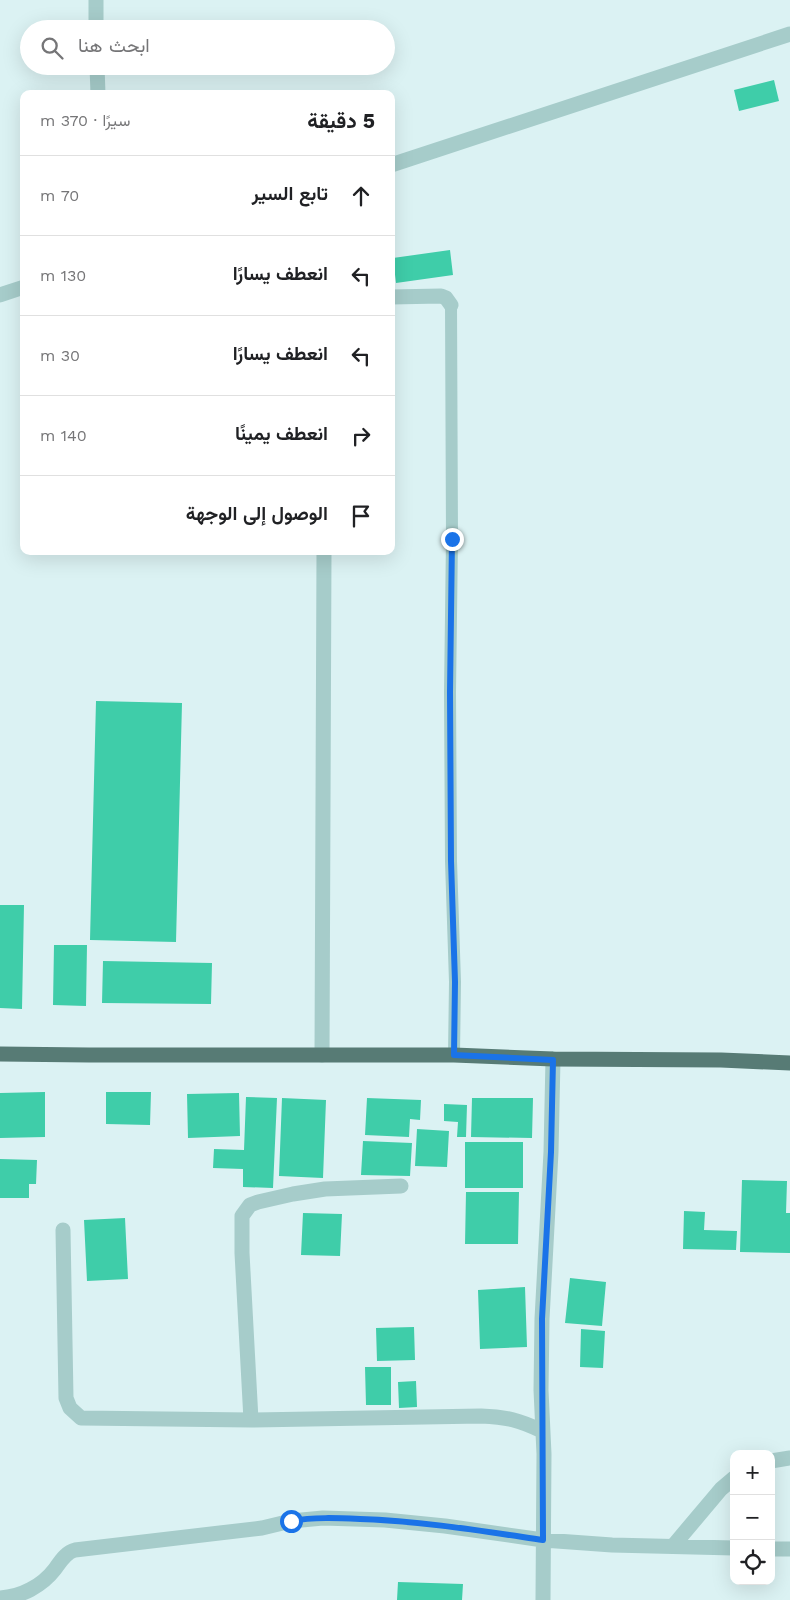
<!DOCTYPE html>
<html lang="ar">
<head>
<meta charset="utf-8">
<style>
	:root { --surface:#fff; --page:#f2f2f2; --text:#202124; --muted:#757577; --line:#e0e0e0 }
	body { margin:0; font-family:"Work Sans",Vazirmatn,sans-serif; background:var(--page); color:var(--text); direction:rtl }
	.controls { position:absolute; right:15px; bottom:15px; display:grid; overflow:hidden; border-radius:10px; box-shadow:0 5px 20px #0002 }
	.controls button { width:45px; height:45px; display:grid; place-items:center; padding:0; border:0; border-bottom:1px solid var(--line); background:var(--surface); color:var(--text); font:25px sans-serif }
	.stop { position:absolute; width:15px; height:15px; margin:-11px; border:4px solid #1a73e8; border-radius:50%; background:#fff }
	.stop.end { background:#1a73e8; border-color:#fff; box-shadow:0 1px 5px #0008 }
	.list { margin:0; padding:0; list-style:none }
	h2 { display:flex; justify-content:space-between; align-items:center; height:65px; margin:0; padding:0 20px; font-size:21px }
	h2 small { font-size:16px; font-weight:400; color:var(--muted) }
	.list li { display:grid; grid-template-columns:32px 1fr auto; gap:15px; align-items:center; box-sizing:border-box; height:80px; padding:0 20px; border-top:1px solid var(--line) }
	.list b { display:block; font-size:19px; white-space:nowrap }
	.list em { font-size:16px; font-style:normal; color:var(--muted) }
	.icon { flex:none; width:28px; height:28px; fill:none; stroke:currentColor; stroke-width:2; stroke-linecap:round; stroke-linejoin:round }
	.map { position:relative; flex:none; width:790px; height:1600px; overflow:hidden; direction:ltr }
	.search { position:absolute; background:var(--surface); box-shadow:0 5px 20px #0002; left:20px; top:20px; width:375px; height:55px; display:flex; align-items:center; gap:12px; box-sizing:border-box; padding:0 18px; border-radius:28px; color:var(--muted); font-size:19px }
	.panel { position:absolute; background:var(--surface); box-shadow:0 5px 20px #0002; left:20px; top:90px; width:375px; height:465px; border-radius:10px; direction:rtl }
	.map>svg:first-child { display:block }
</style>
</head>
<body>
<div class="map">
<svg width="790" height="1600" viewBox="0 0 790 1600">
	<rect width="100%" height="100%" fill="#dbf2f3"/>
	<path fill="#3fcda9" d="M774,80L779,101L739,111L734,90Z
		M450,250L453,275L396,283L393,258Z
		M96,701L182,703L176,942L90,940Z
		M0,905H24L22,1009L0,1008Z
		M54,945H87L86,1006L53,1005Z
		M103,961L212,963L211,1004L102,1003Z
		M45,1092V1137L0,1138V1093Z
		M106,1092H151L150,1125L106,1124Z
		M239,1093L240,1136L188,1138L187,1094Z
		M246,1097L277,1098L273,1188L243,1187V1169L213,1168L214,1149L244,1150Z
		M282,1098L326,1100L323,1178L279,1176Z
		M367,1098L421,1100L420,1120L410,1119L409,1137L365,1135Z
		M472,1098H533L532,1138L471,1137Z
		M444,1104L467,1105L466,1137H457L458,1122L444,1121Z
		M417,1129L449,1131L447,1167L415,1166Z
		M363,1141L412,1143L410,1176L361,1175Z
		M465,1142H523V1188H465Z
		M0,1159L37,1160L36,1184H29V1198H0Z
		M742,1180L787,1181L786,1213H790V1253L740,1252Z
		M466,1192H519L518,1244H465Z
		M684,1211L705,1212L704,1230L737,1231L736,1250L683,1249Z
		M303,1213L342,1214L340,1256L301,1255Z
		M125,1218L128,1279L87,1281L84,1220Z
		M570,1278L606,1282L602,1326L565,1323Z
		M525,1287L527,1347L480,1349L478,1290Z
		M414,1327L415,1360L377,1361L376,1328Z
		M581,1329L605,1331L603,1368L580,1367Z
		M365,1367H391V1405H366Z
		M416,1381L417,1407L399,1408L398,1382Z
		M398,1582L463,1584L462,1600H397Z"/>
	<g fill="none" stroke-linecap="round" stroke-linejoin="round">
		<path stroke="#a6ccca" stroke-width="12" d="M451,305L452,539L450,692L451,861L455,982L454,1055"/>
		<path stroke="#a6ccca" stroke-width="15" d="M96,0V29
			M97,66L98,94
			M391,165L790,34
			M0,295L24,287
			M391,297L441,296L446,298L451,305
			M322,1055L324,551
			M63,1230L66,1398L70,1408L81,1418L251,1420L481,1416C507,1417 519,1420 542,1431
			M251,1420L242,1253V1216L250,1205L258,1202L293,1194L325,1189L401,1186
			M771,1461L790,1458
			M673,1546L721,1489L734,1478
			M771,1549H790
			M0,1598C21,1597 42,1586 55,1569C60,1562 66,1552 75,1550L262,1528L291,1521L323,1518L385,1520L445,1526L543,1540L612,1545L734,1548
			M543,1600L544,1454L541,1390L542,1319L551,1152L553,1059"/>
		<path stroke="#577b75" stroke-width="15" d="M0,1054L89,1055H454L553,1059L721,1060L790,1063"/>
	</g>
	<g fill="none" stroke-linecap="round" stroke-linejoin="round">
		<path stroke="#1a73e8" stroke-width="6" d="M291,1521C314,1517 337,1518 360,1519C421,1521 482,1531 543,1540L542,1319L551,1152L553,1060L454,1055L455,982L451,861L450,692L452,539"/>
	</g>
</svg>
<div class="controls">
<button>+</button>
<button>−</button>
<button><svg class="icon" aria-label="locate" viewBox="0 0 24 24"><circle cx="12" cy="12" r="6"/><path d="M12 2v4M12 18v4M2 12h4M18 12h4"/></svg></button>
</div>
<div class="stop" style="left:291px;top:1521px"></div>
<div class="stop end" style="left:452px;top:539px"></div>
<div class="search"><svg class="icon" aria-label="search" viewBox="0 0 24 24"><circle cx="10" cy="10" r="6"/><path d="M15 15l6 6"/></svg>ابحث هنا</div>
<section class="panel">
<h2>5 دقيقة<small>سيرًا · 370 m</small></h2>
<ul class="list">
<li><svg class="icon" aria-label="ahead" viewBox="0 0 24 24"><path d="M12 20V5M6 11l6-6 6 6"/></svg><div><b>تابع السير</b></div><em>70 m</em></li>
<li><svg class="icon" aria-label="left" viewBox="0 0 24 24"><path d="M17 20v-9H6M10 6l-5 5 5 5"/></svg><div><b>انعطف يسارًا</b></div><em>130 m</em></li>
<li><svg class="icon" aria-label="left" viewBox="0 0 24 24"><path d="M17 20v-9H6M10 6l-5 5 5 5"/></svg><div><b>انعطف يسارًا</b></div><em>30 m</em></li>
<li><svg class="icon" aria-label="right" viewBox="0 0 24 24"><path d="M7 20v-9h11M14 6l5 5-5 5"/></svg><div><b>انعطف يمينًا</b></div><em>140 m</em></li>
<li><svg class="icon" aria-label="arrive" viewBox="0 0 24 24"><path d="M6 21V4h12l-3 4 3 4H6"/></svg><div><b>الوصول إلى الوجهة</b></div></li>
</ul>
</section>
</div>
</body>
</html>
